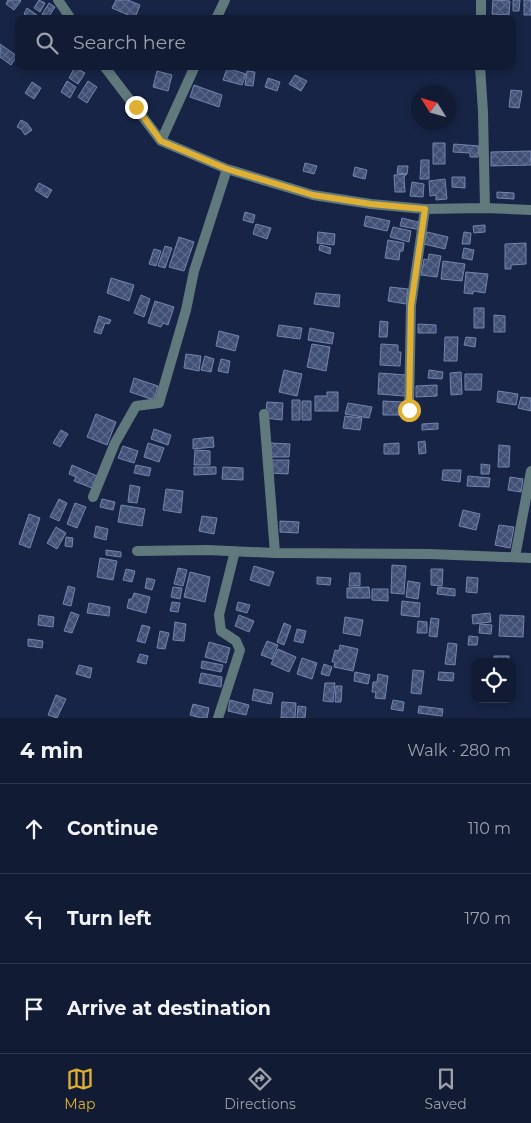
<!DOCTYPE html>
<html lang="en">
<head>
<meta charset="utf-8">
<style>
	:root { --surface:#111b34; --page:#1a243c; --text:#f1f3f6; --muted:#9ca1ac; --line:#30394f; --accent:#dfb034 }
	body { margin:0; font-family:Montserrat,sans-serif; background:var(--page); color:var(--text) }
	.controls { position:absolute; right:15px; bottom:15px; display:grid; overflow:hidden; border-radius:10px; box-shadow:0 2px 8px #0003 }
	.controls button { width:45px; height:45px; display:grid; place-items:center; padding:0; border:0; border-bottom:1px solid var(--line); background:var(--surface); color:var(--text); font:25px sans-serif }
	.compass { position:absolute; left:411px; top:85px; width:45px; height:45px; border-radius:50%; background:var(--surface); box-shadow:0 2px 8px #0003; rotate:307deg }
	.stop { position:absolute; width:15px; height:15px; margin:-11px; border:4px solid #dfb034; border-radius:50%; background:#fff }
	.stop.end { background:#dfb034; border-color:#fff; box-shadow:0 1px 5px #0008 }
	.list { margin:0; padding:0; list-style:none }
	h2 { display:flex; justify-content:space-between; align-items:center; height:65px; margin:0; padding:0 20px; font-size:21px }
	h2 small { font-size:16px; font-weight:400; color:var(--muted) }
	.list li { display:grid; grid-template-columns:32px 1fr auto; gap:15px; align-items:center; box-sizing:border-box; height:90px; padding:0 20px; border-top:1px solid var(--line) }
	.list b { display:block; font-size:19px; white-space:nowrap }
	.list em { font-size:16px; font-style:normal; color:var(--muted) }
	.icon { flex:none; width:28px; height:28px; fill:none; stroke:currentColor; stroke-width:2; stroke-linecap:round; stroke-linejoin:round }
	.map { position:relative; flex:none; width:531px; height:718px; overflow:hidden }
	.search { position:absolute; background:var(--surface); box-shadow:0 2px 8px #0003; left:15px; right:15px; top:15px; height:55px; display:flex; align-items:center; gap:12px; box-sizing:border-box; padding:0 18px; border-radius:10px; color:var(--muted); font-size:19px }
	.sheet { height:335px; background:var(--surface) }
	nav { display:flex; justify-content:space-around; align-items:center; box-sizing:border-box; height:70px; border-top:1px solid var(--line); background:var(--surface); font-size:14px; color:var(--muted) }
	nav a { display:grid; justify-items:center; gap:2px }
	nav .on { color:var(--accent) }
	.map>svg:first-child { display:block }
</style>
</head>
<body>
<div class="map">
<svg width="531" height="718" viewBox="0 0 531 718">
	<defs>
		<pattern id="building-cross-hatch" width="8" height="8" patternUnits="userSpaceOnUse" patternTransform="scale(1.25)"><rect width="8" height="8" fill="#404f75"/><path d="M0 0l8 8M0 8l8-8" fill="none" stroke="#5b688a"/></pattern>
	</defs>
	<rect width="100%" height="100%" fill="#172445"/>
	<path fill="url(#building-cross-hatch)" stroke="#7385ae" d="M8,0H20L21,1L14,10L6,4Z
		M39,0L45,3L40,12L34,8Z
		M116,0H128L140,5L135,18L112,8Z
		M493,0L510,1L509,15L492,14Z
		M513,0H520L519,11H513Z
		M524,0H531V15H524Z
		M49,3L55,7L48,18L42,14Z
		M27,8L37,15L34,19H31L24,14Z
		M0,44L17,56L11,65L0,57Z
		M75,67L85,73L78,84L69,78Z
		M227,68L246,74L242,85L223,80Z
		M157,71L172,75L168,91L153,87Z
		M247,71L255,72L253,86L245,85Z
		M295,75L307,81L301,91L289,84Z
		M268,78L280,82L277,91L265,87Z
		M67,81L76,87L70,98L61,92Z
		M88,81L97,87L87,103L78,97Z
		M32,82L41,88L34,99L25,93Z
		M194,85L222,95L219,107L190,97Z
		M511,90L522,91L519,108L509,107Z
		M21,120L27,123L32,130L25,135L21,129L17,127Z
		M433,143H445V164H433Z
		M454,144L479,146L478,157H470V153L453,152Z
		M531,151V165L491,166V152Z
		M421,160H429V179H420Z
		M305,163L317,166L314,174L303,171Z
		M398,166H408L407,174L397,173Z
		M355,167L367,170L365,179L353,176Z
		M407,174L404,177L405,192H395L394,175Z
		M452,177H465V188L452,187Z
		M445,179L447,199L436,200V195L430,196L429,181Z
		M412,182L424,184L423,197L410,196Z
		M39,183L52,190L47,198L35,190Z
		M497,192L514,193V199L497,198Z
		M245,212L255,215L253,223L243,220Z
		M366,216L390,221L387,231L364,226Z
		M402,218L422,223L421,230L400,226Z
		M256,224L271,228L267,239L253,234Z
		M485,225V232L474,233L473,226Z
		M393,227L411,231L409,242L390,237Z
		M318,232L335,234L334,245L317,243Z
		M427,232L448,237L445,249L424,244Z
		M464,232L471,233L470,244H462Z
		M179,237L194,242L184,271L169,267Z
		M388,240L404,243L403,251H400L399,260L385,258Z
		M526,243V264L511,265V269H505V244Z
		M320,245L331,248L330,254L319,250Z
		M165,246L172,248L165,268L158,266Z
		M464,248L474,250L472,260L462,258Z
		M154,249L161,251L156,266L149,264Z
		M429,254L441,256L437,277L421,275L424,259L428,260Z
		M443,261L465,264L462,281L441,279Z
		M466,272L488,274L485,293L473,291V294L464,293Z
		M111,278L134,285L129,301L107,293Z
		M390,287L408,289L406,304L388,301Z
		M316,293L340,295L339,307L314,304Z
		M141,295L150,299L144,317L134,313Z
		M155,301L174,307L168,325L163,323L161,327L148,323Z
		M474,308H484V328H474Z
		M494,315L505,316V332H494Z
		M99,316L111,320L109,324L105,323L101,334L94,332Z
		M380,321L388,322L387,337H379Z
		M418,324L436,325V333H418Z
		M279,325L302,328L300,339L277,336Z
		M310,328L334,333L332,344L308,340Z
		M219,331L239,336L235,351L216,346Z
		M445,337H458L457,361H444Z
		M466,337L476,338L475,347L464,345Z
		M312,344L330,347L326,371L307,367Z
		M381,344L398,345V352H401L400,366L380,365Z
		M186,354L201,356L199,371L184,368Z
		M205,356L214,359L211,372L201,370Z
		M221,359L230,361L228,373L218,371Z
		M284,370L302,374L297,396L279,392Z
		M429,370L443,372L442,379L428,378Z
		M461,372L462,394L451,395L450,373Z
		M379,373L406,375L405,396L378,394Z
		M465,374H482L481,390H465Z
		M134,378L158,386L154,400L130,392Z
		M437,385V396L416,397V386Z
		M498,391L518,394L516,405L497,402Z
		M327,392H338V411H315V396H327Z
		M521,397L531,398V411L518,408Z
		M292,400H300V420H292Z
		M302,401H311V420H302Z
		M383,401L403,402V415H383Z
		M267,402L283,403L282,420L265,418Z
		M348,403L372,407L369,418L345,414Z
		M96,414L116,422L107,445L87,437Z
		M345,416L362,418L360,430L343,428Z
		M438,423V429L422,430V424Z
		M154,429L171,435L168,445L151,439Z
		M61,430L68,434L60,447L53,443Z
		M213,437L214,447L193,449V439Z
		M425,441L426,453L419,454L418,442Z
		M148,443L164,448L159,462L144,457Z
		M271,443L290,444L289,457H270Z
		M399,443V454H384V444Z
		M499,445L510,446L509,467H498Z
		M123,446L138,451L134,463L118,458Z
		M195,450L210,451V465H194Z
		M271,460H289L288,474L270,473Z
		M481,464L490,465L489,474H481Z
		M72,465L97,476L92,488L74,481L76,477L69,474Z
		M136,465L151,468L149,476L134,473Z
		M194,467H216V474L194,475Z
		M223,467L243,468V480L222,479Z
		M443,470H461L460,482L442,480Z
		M468,476L490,478L489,487L467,486Z
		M510,477L523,479L521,492L508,490Z
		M130,485L140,487L137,503L128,502Z
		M166,489L183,491L181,513L163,510Z
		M59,499L67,503L59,521L50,517Z
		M102,499L115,502L113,510L100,507Z
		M75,503L86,507L77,528L67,524Z
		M121,505L145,509L142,526L118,522Z
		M463,510L480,514L476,530L459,526Z
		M29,514L40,518L30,548L19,544Z
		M202,516L217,518L214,534L199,531Z
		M280,521L299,522L298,533L280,532Z
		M499,525L514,527L510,548L495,545Z
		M96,526L108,529L106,540L94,537Z
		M56,527L66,533L57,549L47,543Z
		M66,537L73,538L72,547L65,546Z
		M106,550L121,552V557L106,555Z
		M100,558L117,561L113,580L97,577Z
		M392,565L406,566L404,594L391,593Z
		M254,566L274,572L269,586L250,580Z
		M178,568L187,570L183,586L174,584Z
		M126,569L135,571L132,582L123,580Z
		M431,569H443L442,586L431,585Z
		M190,572L210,577L205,602L184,597Z
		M350,573H360V586H349Z
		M317,577L331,578L330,585L317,584Z
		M467,577L478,578L477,593L466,592Z
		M147,578L155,580L152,590L145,588Z
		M408,581L420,583L418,599L406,597Z
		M68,586L75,588L71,606L63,604Z
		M173,587L182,588L180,599L171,597Z
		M369,587L370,598H347V588Z
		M438,587L455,589V596L437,594Z
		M372,589H388V601L372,600Z
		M134,593L150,597L146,613L127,608L129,599H132Z
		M402,601L420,603L419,617L401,615Z
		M172,602L180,603L178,612L170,611Z
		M238,602L250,605L247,613L236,610Z
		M89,603L110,607L109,616L87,613Z
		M71,612L79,615L72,633L64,631Z
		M490,613L491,622L473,624L472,615Z
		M39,615L54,617L53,627L38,625Z
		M239,615L254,621L249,632L235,626Z
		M500,615L524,616L523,637L499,636Z
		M345,617L363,620L360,636L343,633Z
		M431,618L439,619L437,637L429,636Z
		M418,621L427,622V633H417Z
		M175,622L186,624L184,641L173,640Z
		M284,623L291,626L284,645L277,642Z
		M480,624L492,625L491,634L479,633Z
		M142,625L150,627L145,643L137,641Z
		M297,629L306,631L303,643L294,641Z
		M160,631L169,633L165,649L157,648Z
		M469,636L478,637L477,645H468Z
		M28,639L43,641L42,648L28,646Z
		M267,641L278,645L272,659L261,655Z
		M209,642L230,648L226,663L205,657Z
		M448,643L457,644L455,665L445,664Z
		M340,645L358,649L353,671L334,667L335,662H332L335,650L339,651Z
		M278,649L296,657L289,672L271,664Z
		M140,654L148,656L146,664L137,662Z
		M494,656H509L508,662H494Z
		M302,658L317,663L312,679L297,674Z
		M202,661L223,665L221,672L201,668Z
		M324,664L332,667L329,676L321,674Z
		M79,665L92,668L90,678L76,674Z
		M413,670L424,671L421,694L411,693Z
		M355,672L370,675L368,684L354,681Z
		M439,672L454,673L453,681L438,680Z
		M201,673L222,677L221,687L199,683Z
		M378,674L388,676L385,699L375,698L376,692H372L373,682H377Z
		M325,683H335L333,702L323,701Z
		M336,686H342L341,702H335Z
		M254,689L273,693L271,704L252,700Z
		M56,695L66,699L57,718L48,715Z
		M230,700L249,705L246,715L228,711Z
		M393,700L404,702L403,711L391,709Z
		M282,702L296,703L295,718H281Z
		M193,704L209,708L207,718H201L190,715Z
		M298,706L306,707L305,718H297Z
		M419,706L443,709L442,716L418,713Z"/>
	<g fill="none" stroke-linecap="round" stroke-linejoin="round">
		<path stroke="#60797c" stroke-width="10" d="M58,0L71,19
			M216,19L225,0
			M481,19V0
			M104,66L161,141L227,169L313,195L371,204L425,209L485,208L531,210
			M480,66L483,112L485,208
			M161,141L195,66
			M409,410L411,305L425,209
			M264,414L275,553
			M93,497L115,443L136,406L159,403L186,310L194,271L227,169
			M137,551L207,550L275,553L430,554L531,558
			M515,557L531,471
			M218,718L240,650L236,641L221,631L219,615L235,551"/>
	</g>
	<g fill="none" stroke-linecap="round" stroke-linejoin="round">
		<path stroke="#dfb034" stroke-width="6" d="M136,107L161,141L227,169L313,195L371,204L425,209L411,306L409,410"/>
	</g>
</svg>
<div class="controls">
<button><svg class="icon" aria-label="locate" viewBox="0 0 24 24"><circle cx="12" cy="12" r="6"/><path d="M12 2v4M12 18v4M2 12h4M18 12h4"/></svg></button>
</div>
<svg class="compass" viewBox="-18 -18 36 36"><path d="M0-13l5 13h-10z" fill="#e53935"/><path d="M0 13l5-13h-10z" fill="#9ca1ac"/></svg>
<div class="stop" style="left:409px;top:410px"></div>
<div class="stop end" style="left:136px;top:107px"></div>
<div class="search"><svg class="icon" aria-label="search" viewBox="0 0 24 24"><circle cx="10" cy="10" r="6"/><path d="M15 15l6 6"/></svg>Search here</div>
</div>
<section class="sheet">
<h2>4 min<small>Walk · 280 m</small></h2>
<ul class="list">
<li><svg class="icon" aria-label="ahead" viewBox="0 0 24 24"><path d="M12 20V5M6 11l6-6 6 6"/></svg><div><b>Continue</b></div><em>110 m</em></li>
<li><svg class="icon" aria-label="left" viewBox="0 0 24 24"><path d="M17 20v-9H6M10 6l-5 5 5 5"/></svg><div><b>Turn left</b></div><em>170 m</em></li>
<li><svg class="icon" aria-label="arrive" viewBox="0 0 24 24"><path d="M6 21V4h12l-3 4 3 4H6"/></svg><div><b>Arrive at destination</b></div></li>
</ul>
</section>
<nav>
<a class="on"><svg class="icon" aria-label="map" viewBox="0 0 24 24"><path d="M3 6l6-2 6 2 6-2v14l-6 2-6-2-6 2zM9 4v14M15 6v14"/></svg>Map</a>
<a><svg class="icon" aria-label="directions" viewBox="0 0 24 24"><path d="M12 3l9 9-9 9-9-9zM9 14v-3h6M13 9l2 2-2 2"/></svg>Directions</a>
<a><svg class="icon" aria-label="saved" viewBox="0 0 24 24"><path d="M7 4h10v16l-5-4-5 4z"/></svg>Saved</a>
</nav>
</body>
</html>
